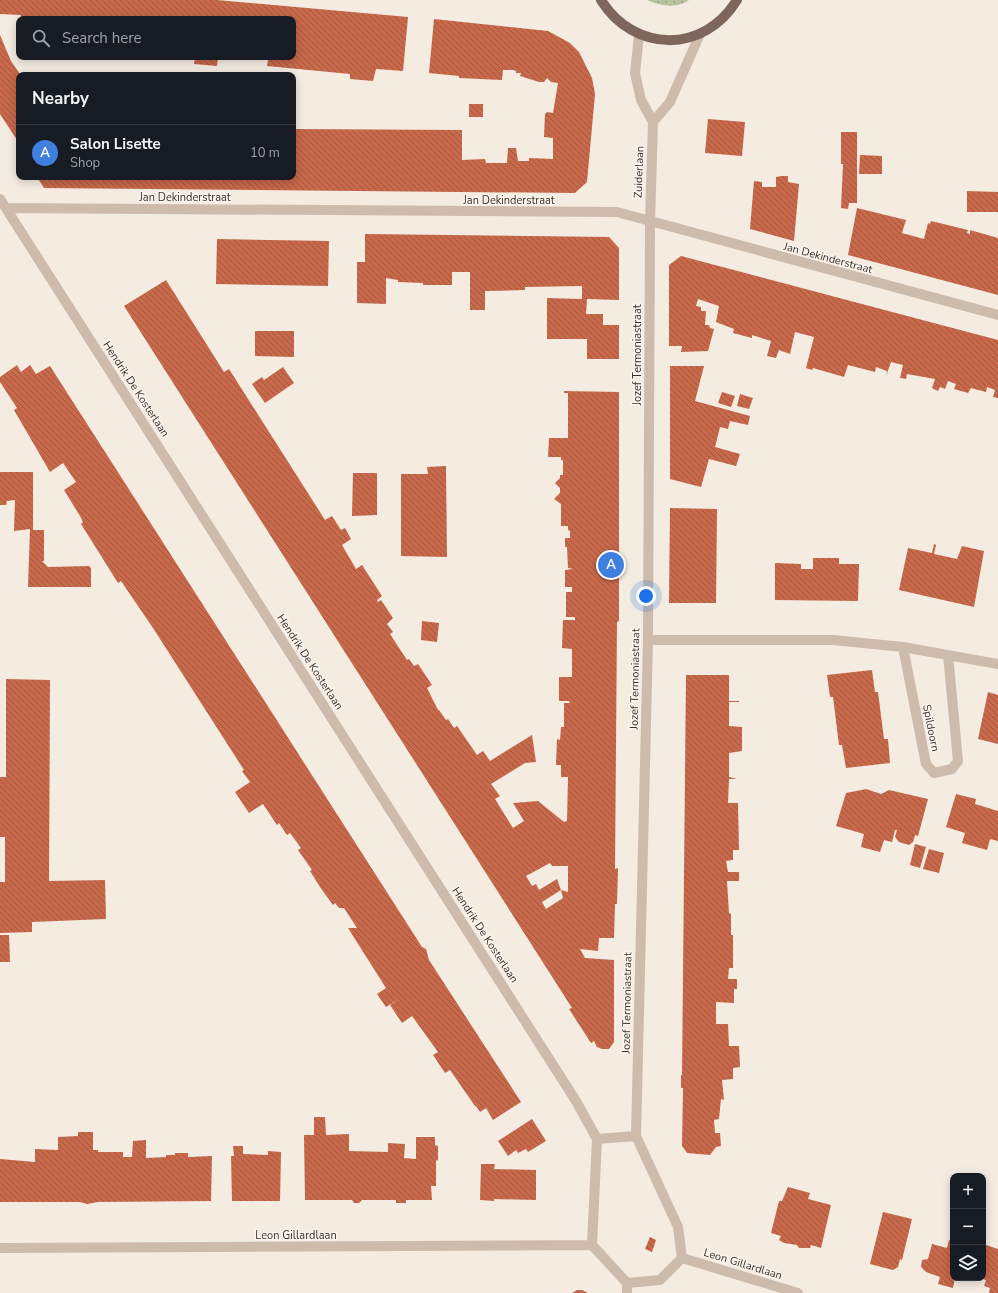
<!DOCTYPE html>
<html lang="en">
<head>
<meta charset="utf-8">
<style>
	:root { --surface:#171b24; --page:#20242c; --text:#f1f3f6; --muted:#9ea1a6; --line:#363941; --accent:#d93025 }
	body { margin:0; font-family:"Nunito Sans",sans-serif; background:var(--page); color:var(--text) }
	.controls { position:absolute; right:12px; bottom:12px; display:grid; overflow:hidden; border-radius:8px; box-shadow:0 2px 10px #0003 }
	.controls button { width:36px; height:36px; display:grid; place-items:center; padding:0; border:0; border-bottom:1px solid var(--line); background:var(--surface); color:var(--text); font:20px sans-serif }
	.you { position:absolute; left:646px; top:596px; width:14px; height:14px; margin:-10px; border:3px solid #fff; border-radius:50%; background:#1a73e8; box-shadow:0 0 0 6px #1a73e833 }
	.badge { display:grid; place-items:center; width:26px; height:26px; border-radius:50%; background:var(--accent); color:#fff; font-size:13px; font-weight:700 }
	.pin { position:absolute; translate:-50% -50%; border:2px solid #fff; box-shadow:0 1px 4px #0006 }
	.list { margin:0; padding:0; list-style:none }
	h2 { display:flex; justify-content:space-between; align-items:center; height:52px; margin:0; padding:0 16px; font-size:17px }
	h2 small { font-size:13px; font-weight:400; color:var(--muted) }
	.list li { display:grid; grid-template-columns:26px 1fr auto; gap:12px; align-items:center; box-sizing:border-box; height:56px; padding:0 16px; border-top:1px solid var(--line) }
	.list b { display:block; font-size:15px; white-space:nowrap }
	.list p { margin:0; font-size:13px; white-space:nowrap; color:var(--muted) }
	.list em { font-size:13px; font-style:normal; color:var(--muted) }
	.icon { flex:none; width:22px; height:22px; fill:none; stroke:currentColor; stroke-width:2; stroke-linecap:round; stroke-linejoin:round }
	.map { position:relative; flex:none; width:998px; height:1293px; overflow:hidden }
	.search { position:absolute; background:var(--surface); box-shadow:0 2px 10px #0003; left:16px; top:16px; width:280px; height:44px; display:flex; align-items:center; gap:10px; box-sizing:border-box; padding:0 14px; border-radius:8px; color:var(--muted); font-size:15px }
	.panel { position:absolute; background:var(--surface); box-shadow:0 2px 10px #0003; left:16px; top:72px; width:280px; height:108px; border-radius:8px }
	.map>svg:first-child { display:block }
</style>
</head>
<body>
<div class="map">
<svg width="998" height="1293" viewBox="0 0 998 1293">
	<defs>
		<pattern id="grass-dots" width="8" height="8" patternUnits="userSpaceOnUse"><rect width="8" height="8" fill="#b8c4a0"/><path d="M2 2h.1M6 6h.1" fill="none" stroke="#97a083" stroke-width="1.8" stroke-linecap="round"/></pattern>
		<pattern id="building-back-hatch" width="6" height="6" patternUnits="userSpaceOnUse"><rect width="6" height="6" fill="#c8694b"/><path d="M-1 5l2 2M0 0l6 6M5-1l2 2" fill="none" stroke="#a4573f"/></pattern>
	</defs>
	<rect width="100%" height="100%" fill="#f4ebe1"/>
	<path fill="url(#grass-dots)" d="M647,0H689C677,9 660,6 647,0Z"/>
	<path fill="url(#building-back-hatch)" fill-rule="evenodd" d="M0,0H217L408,17L403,71L376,69L373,81L350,79V74L267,66L268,60L245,58L293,57V19H26L21,18V15L0,14Z
		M434,19L548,31L570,43L579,52L592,78L595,94L587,182L575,193L44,188L37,177H293V129L462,130V160L485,159L486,163H507L508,148H516L518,161H529V158L553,159V138L544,137L545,114L547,112L553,113L558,83L551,82L547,78L544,82H539L520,76L521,73H516V71L513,70H503L502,80L459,78V76L429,73Z
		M0,35L11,61L20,74L19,143L0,114Z
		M195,57H218L217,66L194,64Z
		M469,104H483V117H469Z
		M708,119L745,122L742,156L705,153Z
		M841,132H857V203H849L848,209L841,208L843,164H841Z
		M860,155L882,156V174H859Z
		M782,176H788V182L799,184L794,241L750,229L754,181L762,182V187H776V177Z
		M967,191L998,192V212H967Z
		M857,208L906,220L902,233L924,239L928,223L930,224L931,221L968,230L967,233L970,234V230L998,238V295L848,255Z
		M365,234L609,237L619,248V300L587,299L586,314H603V325H619V359H587V339H547V298L582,299V286L525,287V290L485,291V310H470V272H452V285H423V283L398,282V280L386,278V304L357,303V262H365Z
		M217,239L329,241L328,286L216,284Z
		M681,256L998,340V398L993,397L995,390L987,387L986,392L971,388L968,393L954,389L956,384L948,381L945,389L940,387L938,391L932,388L935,379L907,374L906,379L900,378L903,365L891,362L886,376L887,371L876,367L875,372L848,365L844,377L813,368L812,370L806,368L814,337L795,332L790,354L779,350L776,358L767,356L771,341L752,335V338L733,333L734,329L716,322L719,306L698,299L696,306L701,307V311H706L705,325H709L710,328L714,329L708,351L681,352L682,346H669V265Z
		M166,280L224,372L229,369L325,520L332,516L341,530L345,528L351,539L342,545L356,569L362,565L382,596L377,600L378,602L381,600L393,618L387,624L393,632L390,634L407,660L409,659L414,666L418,664L432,685L427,688L438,710H439L446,720L448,719L454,728L457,726L477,755L483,751L490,761L532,735L536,762L525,763L491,784L500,796L495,799L513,828L524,821L513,803L538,801L564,822L567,821L568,777H561V765H556L557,739L560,740L561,727H564V703H570L569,701H559V677H572V649L562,648L563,620H575V617H566V592H572V587H565V570L573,569L568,568L567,547H565V538H570V531L568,530V526H561V504L554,499L560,493V488L555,483L560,478V475H563V460H561V457H548L549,438H568V393H564V391L619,392V621L617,622L615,869L618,868L617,904H615L614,938H599L598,951L580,949L585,958L614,960V1042L609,1049H602L597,1047L594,1041L591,1043L569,1009L572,1008L124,306ZM550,863L552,866H568V892L561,890L557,879L539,890L536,884L532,886L526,876ZM561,890L563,898L546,909L542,902Z
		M255,331H294V357L255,356Z
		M17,365L21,372L30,365L36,374L50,366L422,947L426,949L429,960L521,1102L493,1120L486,1108L480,1112L476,1106H475L450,1070L445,1073L433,1055L438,1052L412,1016L402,1023L390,1005L400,998L386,1007L377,994L386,988L348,928H357L344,908H339L335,903L333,905L320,887L310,871L312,870L298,850L301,848L290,833L287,835L279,823L277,825L263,804L249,813L235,792L250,782L242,771L244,770L153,628L121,581L118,583L81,524L83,522L80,516L64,490L76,482L63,463L50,472L14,410L17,408L0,382V377Z
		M670,366H704L695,401L750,416L748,425L730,421L728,429L720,427L715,447L740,454L736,466L709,459L701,487L670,479Z
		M283,367L294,383L265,403L252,384L262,377L264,380Z
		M722,392L735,396L731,407L718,403Z
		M740,394L753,398L749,409L737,406Z
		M446,466L447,557L401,556V474H428L427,467Z
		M0,472H33V530H44V561H42L48,567L89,566L91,568V587H28L30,529L14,531L15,500L7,501L6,505H0Z
		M353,473H377V515L352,516Z
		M670,508L717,509L716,603H669Z
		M934,544L936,545L934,554L957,559L962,546L984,551L974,607L899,590L908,548L932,553Z
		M813,558H839V564H859L858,601L775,600V563L801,564V569H813Z
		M422,621L439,623L437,642L421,640Z
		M872,670L875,692H878L884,739H888L890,763L846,768L842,745H839L833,697H830L827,675Z
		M686,675H729V701H739V702H729V726L742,727V751L729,753V777L737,779H729L728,803H738L739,850H733V860L726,861L728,872H739V881H727L729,913L731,914V935H733V968H729L728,979H737V989H734V1003L716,1002V1024H728L729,1046H739L740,1067L733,1068V1079L722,1080L724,1100L721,1099L719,1119L714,1120L715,1133H720L721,1146L716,1147L710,1155L687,1153L682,1146L683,1088H681V1075H682Z
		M6,679L50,680L49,881L105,880L106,919L32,922V932L0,933V882H5V837H0V777H6Z
		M988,692L998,695V744L978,739Z
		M866,789L881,794L889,790L928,799L918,836L915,835L913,842L909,845L899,842L895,837L897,830H895L892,842L884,840L880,852L861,847L864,834L836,826L846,793Z
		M956,794L976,799L975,804L998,811V841L990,839L987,850L962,843L965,833L946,827Z
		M915,844L926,847L920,868L910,865Z
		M929,849L944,853L939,873L923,869Z
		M0,935H9L10,962H0Z
		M314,1117H325L326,1135L349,1134V1151L388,1152V1143L405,1144L404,1158L416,1159V1137H435V1145L438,1146V1161L436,1160V1186H431L432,1200H406V1203H396V1200H362L359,1203H354L352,1200H305L304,1135H314Z
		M532,1119L546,1141L528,1152L526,1149L518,1153L516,1150L508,1156L498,1141Z
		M78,1132H93V1150H98V1152H123V1157H132L133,1141L146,1140V1158L166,1157V1155H175V1153H188V1157L212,1156L211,1201L98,1202L87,1204L80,1202H0V1159L35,1162V1149L58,1150V1137L78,1136Z
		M233,1146H243V1154L268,1155V1151L281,1152L280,1201H232L231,1156H234Z
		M481,1164H495L494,1169L536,1170V1200L494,1199V1201L480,1200Z
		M788,1187L810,1193L808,1199L831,1205L821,1248L811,1245L810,1248H799L797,1245L784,1243L779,1240L781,1236L771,1233L779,1201H782Z
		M883,1212L912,1219L902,1260L900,1259L898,1267L893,1270L870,1264Z
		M650,1237L656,1240L652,1252L645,1249Z
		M949,1240L953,1241V1278H955L953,1288L938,1284L940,1277L926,1272L921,1267L922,1260L928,1259L932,1244L947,1248Z
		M983,1244L998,1249V1293H989L990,1288L984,1286L986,1280L983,1279Z
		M582,1290L588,1293H572L577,1290Z"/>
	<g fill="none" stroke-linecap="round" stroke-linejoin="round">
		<path stroke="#cdbbac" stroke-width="10" d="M653,122L670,102L700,34
			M0,199L576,1101L597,1139L592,1245L627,1283
			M6,208L617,212L998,315
			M648,640H833L903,647L998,664
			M903,647L926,764L934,773L952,769L958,761L948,655
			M636,1136L648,640L650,223L653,122L641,100L635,73L639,35
			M597,1139L636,1136L678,1227L682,1258L660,1280L627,1283
			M0,1248L592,1245
			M682,1258L798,1293
			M627,1283V1293"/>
		<path stroke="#7d675c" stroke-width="10" d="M601,0C634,53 704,54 737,0"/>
	</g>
	<g text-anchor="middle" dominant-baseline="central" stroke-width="3" stroke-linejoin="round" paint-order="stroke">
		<g font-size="11" fill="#3b302b" stroke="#fbf5ee">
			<text transform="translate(639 172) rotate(-88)">Zuiderlaan</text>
			<text x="185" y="197">Jan Dekinderstraat</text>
			<text x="509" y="200">Jan Dekinderstraat</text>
			<text transform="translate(828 258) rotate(15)">Jan Dekinderstraat</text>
			<text transform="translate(637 355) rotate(-90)">Jozef Termoniastraat</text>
			<text transform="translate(136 389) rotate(57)">Hendrik De Kosterlaan</text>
			<text transform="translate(310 662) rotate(57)">Hendrik De Kosterlaan</text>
			<text transform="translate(635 679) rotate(-89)">Jozef Termoniastraat</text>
			<text transform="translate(931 728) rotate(79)">Spildoorn</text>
			<text transform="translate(485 935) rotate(57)">Hendrik De Kosterlaan</text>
			<text transform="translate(627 1003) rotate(-89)">Jozef Termoniastraat</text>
			<text x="296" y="1235">Leon Gillardlaan</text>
			<text transform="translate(743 1264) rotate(17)">Leon Gillardlaan</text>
		</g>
	</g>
</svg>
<div class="controls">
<button>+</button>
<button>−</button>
<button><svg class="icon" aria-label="layers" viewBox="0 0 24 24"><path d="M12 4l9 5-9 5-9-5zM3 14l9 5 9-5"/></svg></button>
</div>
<div class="you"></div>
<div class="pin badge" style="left:611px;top:565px;background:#3f7fe0">A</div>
<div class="search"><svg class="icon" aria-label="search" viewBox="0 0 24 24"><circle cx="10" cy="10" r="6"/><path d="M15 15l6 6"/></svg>Search here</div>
<section class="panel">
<h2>Nearby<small></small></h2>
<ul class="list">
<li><span class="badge" style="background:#3f7fe0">A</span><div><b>Salon Lisette</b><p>Shop</p></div><em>10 m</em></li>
</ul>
</section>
</div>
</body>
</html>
